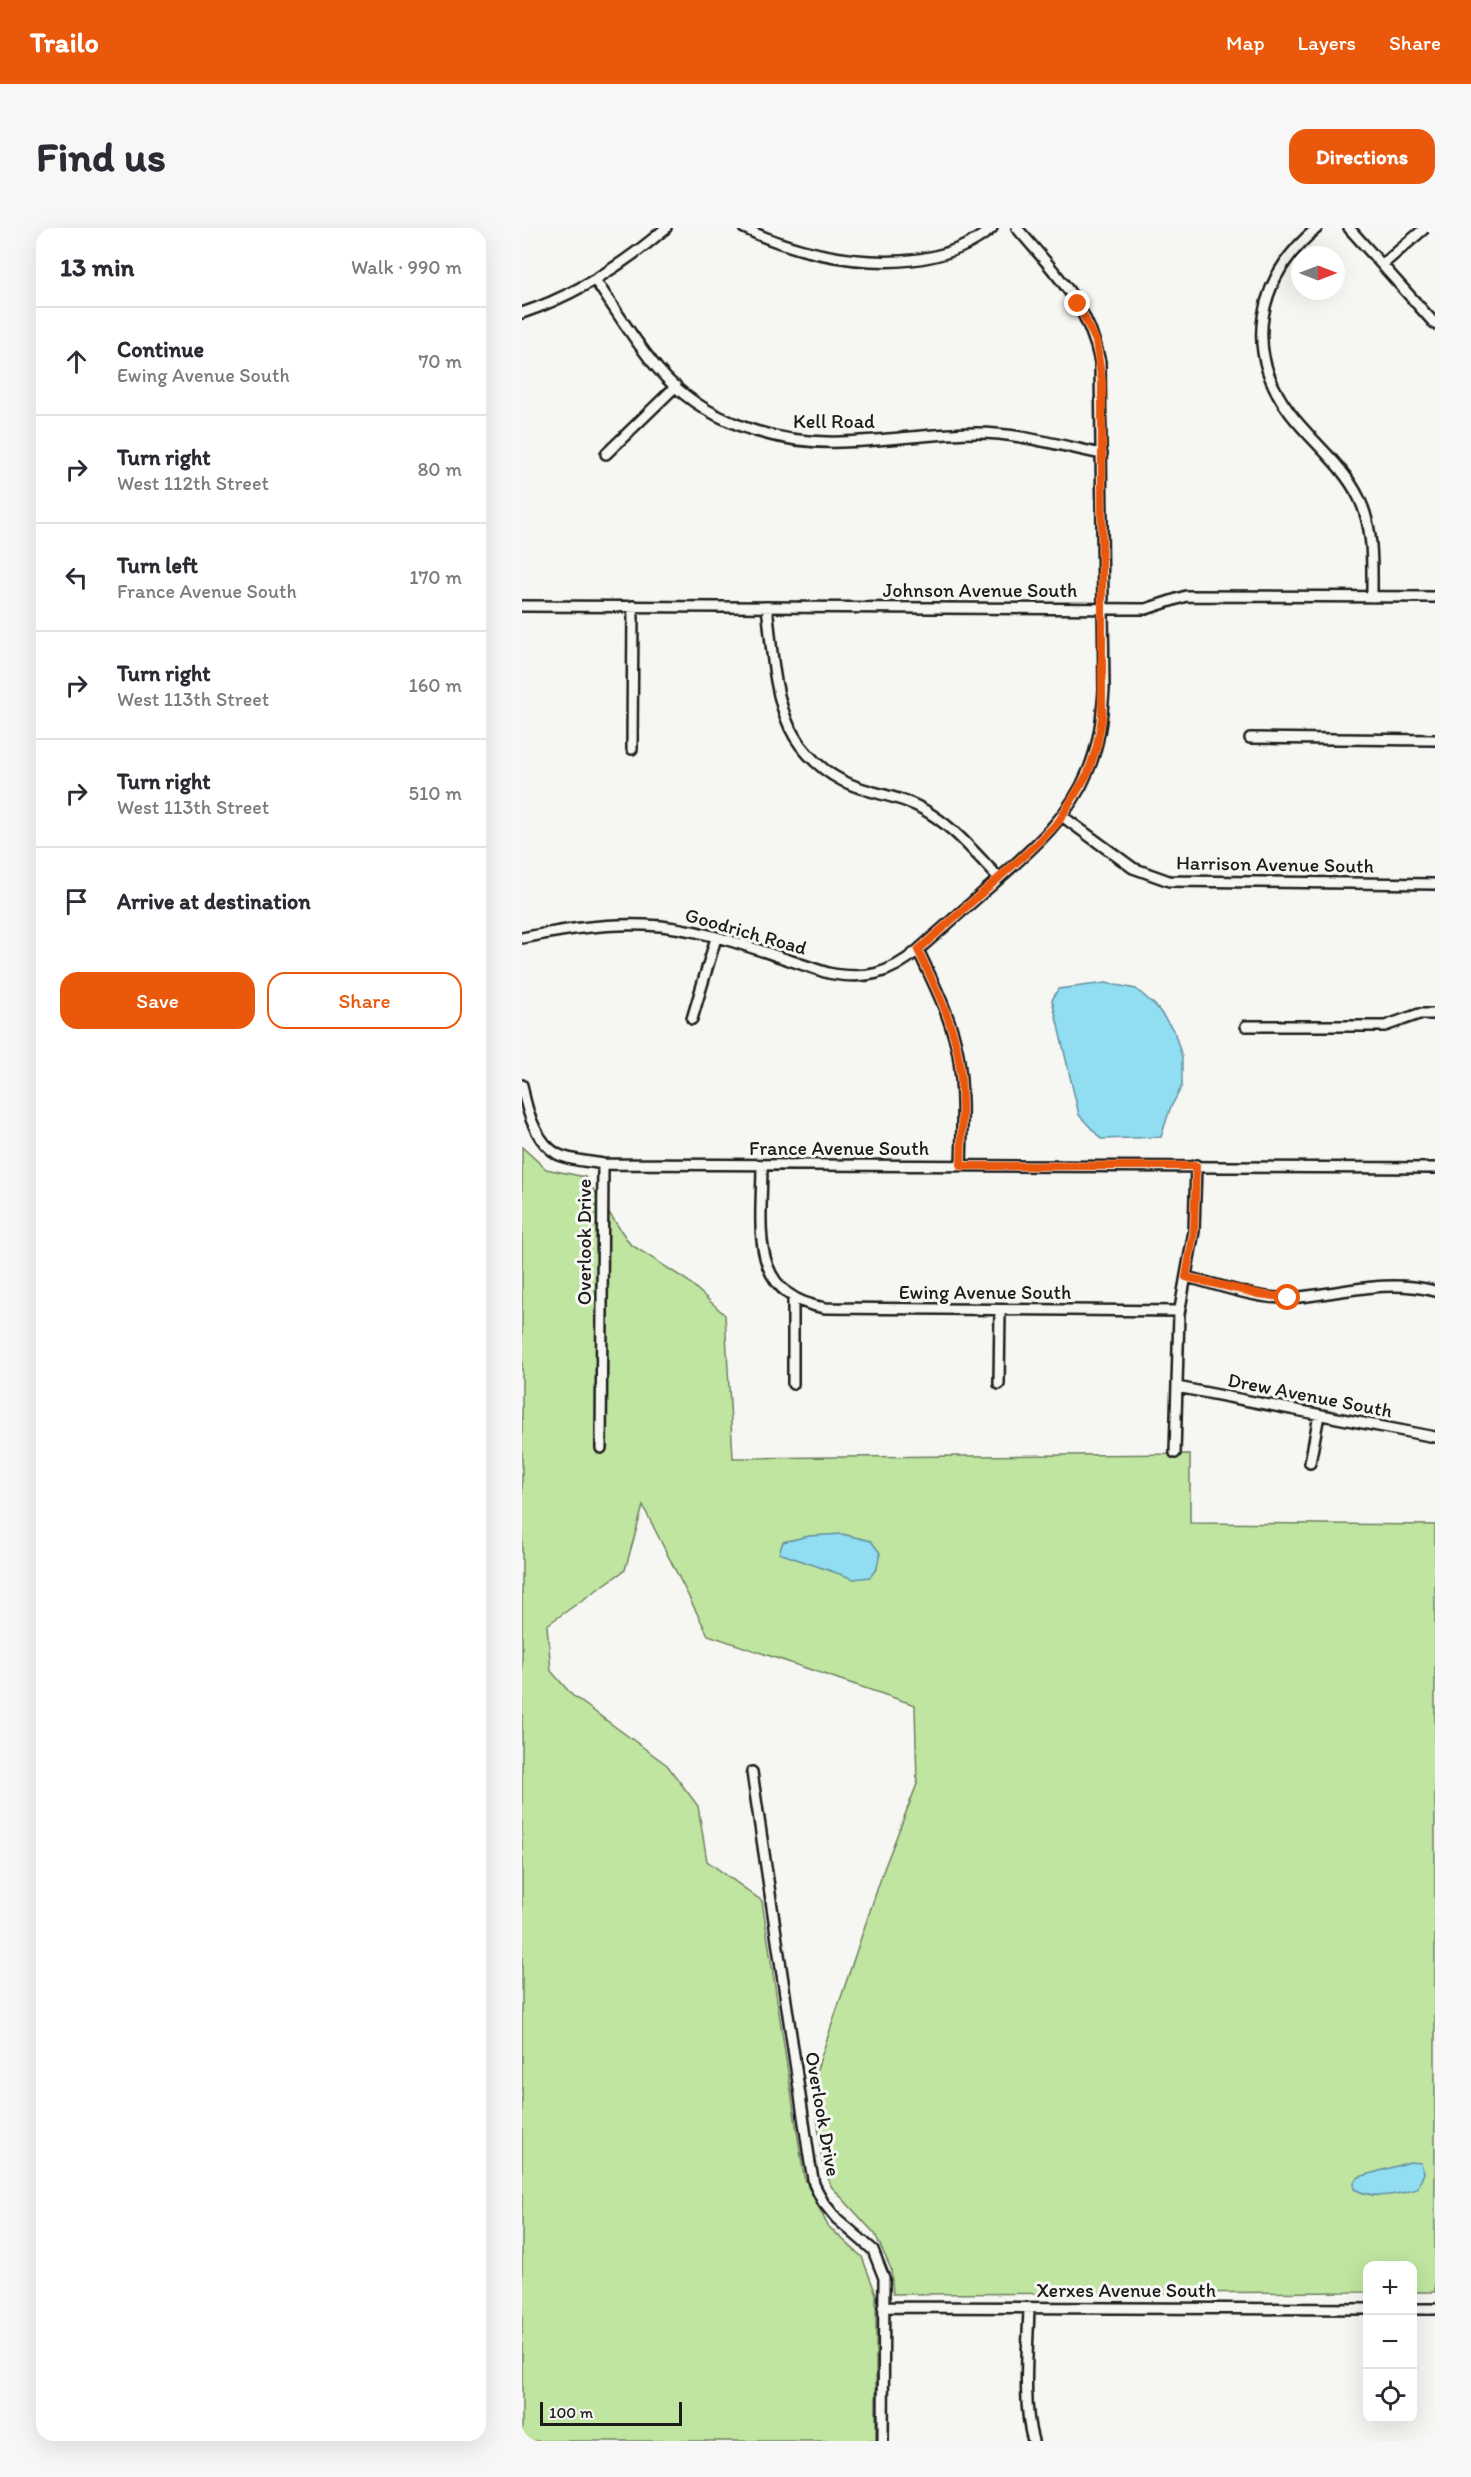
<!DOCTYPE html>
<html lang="en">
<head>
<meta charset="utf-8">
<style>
	:root { --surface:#fff; --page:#f7f7f7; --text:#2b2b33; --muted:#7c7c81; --line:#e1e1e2; --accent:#ea580c }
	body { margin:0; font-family:Itim,sans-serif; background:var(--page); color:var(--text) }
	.controls { position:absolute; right:18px; bottom:18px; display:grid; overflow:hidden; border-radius:12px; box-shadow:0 6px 24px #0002 }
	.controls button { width:54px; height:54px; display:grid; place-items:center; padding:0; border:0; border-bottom:2px solid var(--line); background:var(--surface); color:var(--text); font:30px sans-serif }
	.compass { position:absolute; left:769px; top:18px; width:54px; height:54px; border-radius:50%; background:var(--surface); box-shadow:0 6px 24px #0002; rotate:90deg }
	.scale { position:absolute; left:18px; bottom:15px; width:142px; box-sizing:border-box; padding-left:6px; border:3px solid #1c1c1c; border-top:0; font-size:16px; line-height:21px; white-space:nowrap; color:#1c1c1c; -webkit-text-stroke:4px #f6f6f2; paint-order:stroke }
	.stop { position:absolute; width:18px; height:18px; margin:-14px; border:4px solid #ea580c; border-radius:50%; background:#fff }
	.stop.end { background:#ea580c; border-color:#fff; box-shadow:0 2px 6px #0008 }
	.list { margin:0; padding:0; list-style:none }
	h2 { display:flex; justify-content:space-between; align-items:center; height:78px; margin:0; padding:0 24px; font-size:26px }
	h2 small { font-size:20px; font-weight:400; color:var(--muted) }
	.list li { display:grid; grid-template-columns:39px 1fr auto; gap:18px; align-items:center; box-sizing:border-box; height:108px; padding:0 24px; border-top:2px solid var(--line) }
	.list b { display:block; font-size:22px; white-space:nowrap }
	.list p { margin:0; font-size:20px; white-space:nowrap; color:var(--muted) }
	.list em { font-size:20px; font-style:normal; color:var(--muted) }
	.actions { display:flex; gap:12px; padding:18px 24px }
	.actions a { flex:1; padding:14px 0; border:2px solid var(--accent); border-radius:18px; text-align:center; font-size:21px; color:var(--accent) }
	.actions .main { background:var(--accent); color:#fff }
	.icon { flex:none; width:33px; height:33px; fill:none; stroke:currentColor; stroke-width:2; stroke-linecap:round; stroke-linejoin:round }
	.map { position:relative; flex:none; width:913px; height:2213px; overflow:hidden; border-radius:18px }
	header { display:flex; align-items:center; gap:36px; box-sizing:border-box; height:84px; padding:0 30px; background:var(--accent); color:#fff }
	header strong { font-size:28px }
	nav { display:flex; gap:33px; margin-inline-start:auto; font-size:21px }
	.intro { display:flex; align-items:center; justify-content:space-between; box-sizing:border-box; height:144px; padding:0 36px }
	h1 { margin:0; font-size:42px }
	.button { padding:15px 27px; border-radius:18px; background:var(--accent); color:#fff; font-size:21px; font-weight:700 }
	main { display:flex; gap:36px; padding:0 36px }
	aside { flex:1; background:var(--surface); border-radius:18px; box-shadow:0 6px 24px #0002 }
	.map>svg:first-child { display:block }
</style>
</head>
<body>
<header>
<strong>Trailo</strong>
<nav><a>Map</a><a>Layers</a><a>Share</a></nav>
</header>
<div class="intro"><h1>Find us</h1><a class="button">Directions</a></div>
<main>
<aside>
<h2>13 min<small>Walk · 990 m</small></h2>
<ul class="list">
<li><svg class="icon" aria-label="ahead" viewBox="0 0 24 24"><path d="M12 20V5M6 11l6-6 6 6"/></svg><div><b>Continue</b><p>Ewing Avenue South</p></div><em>70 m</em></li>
<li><svg class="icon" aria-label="right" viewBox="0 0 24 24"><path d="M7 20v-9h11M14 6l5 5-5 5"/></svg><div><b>Turn right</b><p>West 112th Street</p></div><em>80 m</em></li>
<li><svg class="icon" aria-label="left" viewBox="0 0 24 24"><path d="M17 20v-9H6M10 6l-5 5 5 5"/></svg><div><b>Turn left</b><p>France Avenue South</p></div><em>170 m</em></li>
<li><svg class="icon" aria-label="right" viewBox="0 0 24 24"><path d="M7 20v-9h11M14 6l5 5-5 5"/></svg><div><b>Turn right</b><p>West 113th Street</p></div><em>160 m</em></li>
<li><svg class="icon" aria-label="right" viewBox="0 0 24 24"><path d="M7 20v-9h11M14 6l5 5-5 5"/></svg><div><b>Turn right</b><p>West 113th Street</p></div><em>510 m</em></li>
<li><svg class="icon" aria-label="arrive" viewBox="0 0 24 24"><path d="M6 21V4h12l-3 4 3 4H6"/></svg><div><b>Arrive at destination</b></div></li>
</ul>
<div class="actions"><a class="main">Save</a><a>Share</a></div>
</aside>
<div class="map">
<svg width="913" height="2213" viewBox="0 0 913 2213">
	<rect width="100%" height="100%" fill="#f6f6f2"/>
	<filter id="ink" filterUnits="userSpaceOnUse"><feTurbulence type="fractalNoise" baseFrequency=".0167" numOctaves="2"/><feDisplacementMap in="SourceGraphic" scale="12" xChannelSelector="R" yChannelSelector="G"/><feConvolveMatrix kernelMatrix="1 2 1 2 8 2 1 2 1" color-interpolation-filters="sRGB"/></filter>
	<g filter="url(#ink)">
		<path fill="#bfe5a0" stroke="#6e805e" stroke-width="1.5" d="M0,919L24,941L63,949L108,1016L166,1053L203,1087L211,1230L668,1226V1295L913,1297V2064H891L890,2038H846L845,2064L371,2066L369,2041L353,2006L309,1958L300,1933L291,1853L362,1641L395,1556L393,1477L186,1407L121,1278L103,1342L25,1397L29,1443L50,1467L145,1537L176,1578L185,1633L240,1673L282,1949L306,1998L340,2029L354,2066V2213H0Z"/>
		<path fill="#91ddf2" stroke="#62909c" stroke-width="1.5" d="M584,755L614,761L634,778L652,803L660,829V858L648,881L639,909L579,911L557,887L530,772L536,761Z
			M320,1306L349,1313L358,1325L355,1340L348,1349L332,1351L257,1325L261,1314L287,1308Z
			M888,1934L899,1935L902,1945L895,1961C873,1967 853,1972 832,1961V1954L837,1949Z"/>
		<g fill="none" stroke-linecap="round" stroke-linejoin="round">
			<defs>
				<path id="street" d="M222,0C290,34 407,54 470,0
					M795,0C736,49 720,121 768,185C790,214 821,237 837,270C852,301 850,335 850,369
					M827,0L913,96
					M860,37L903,0
					M73,52C94,82 112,113 136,141C181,194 252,216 319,214C365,213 410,205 455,205C496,205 540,218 580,226
					M0,85C54,67 101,37 144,0
					M84,226L154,158
					M0,378L624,381L664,368L913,369
					M245,379C250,419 251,463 268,500C280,525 304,547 330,557C352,566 375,568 395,578C429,595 452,624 477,650
					M728,510L913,512
					M110,521L111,378
					M540,588L611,640L647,653L913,656
					M0,710C41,702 81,695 123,697C184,699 248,727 306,745C342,752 367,747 396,722
					M170,791L194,710
					M724,798H863L897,786H913
					M0,857C4,880 13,913 35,926C48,933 66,933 81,936L913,940
					M240,937C240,998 225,1068 304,1080L657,1083
					M439,938C440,901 442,863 436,826C429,789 412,756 396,722C421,700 447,677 472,655C509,622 547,590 566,543C577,517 580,490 582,462L578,134C566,75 532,44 495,0
					M664,1049C695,1056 736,1072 768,1070C817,1066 863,1050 913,1063
					M271,1070V1156
					M477,1156L478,1082
					M655,1159L913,1209
					M79,1220L81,936
					M653,1225L657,1086L672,1003L674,937
					M788,1235L797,1187
					M230,1544L288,1935L292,1956L301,1974L314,1990L351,2022L362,2050L361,2213
					M361,2079L846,2081
					M507,2080C506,2119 500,2176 511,2213
					M890,2081H913"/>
			</defs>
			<use href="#street" stroke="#1c1c1c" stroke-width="14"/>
			<use href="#street" stroke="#f6f6f2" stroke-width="9"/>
		</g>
	</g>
	<g fill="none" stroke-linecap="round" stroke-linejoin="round" filter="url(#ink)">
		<path stroke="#ea580c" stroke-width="8" d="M556,76L574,113L580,154V490L575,518L566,545L537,593L517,614L396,722C412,756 429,789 436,826C442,863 440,901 439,938H674L672,1004L664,1049L737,1066L766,1070"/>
	</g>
	<g text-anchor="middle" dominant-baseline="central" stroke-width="6" stroke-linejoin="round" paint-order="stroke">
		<g font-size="20" fill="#1c1c1c" stroke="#f6f6f2">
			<text x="312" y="193">Kell Road</text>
			<text x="458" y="362">Johnson Avenue South</text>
			<text transform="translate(753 636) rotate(1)">Harrison Avenue South</text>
			<text transform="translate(224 703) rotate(16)">Goodrich Road</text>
			<text x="317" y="920">France Avenue South</text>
			<text transform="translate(62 1014) rotate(-90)">Overlook Drive</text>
			<text x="463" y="1064">Ewing Avenue South</text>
			<text transform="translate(788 1167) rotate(11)">Drew Avenue South</text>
			<text transform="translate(301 1886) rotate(80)">Overlook Drive</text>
			<text x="604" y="2062">Xerxes Avenue South</text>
		</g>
	</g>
</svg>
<div class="controls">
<button>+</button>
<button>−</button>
<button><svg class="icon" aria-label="locate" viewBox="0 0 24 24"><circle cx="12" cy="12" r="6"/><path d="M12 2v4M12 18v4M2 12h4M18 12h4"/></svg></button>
</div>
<svg class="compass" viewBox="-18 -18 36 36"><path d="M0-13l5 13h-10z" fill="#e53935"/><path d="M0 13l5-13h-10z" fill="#7c7c81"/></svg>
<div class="scale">100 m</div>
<div class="stop" style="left:766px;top:1070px"></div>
<div class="stop end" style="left:556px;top:76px"></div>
</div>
</main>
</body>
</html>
